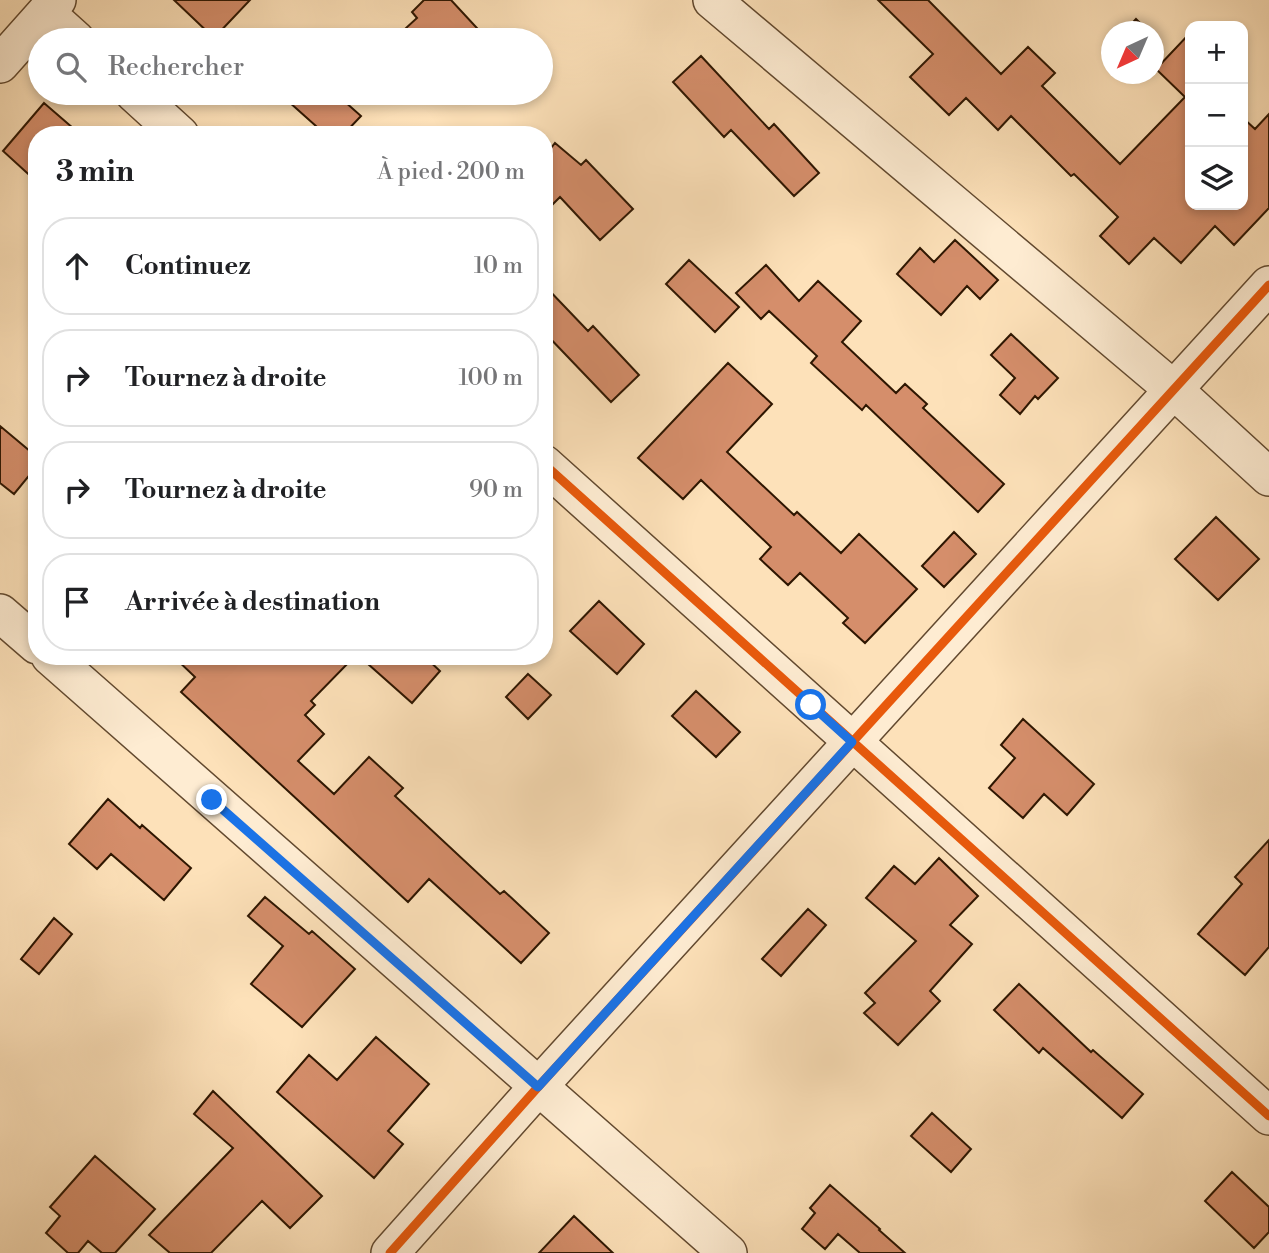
<!DOCTYPE html>
<html lang="fr">
<head>
<meta charset="utf-8">
<style>
	:root { --surface:#fff; --page:#f2f2f2; --text:#202124; --muted:#757577; --line:#e0e0e0 }
	body { margin:0; font-family:"Libre Bodoni",serif; background:var(--page); color:var(--text) }
	.controls { position:absolute; right:21px; top:21px; display:grid; overflow:hidden; border-radius:14px; box-shadow:0 4px 10px #0003 }
	.controls button { width:63px; height:63px; display:grid; place-items:center; padding:0; border:0; border-bottom:2px solid var(--line); background:var(--surface); color:var(--text); font:35px sans-serif }
	.compass { position:absolute; left:1101px; top:21px; width:63px; height:63px; border-radius:50%; background:var(--surface); box-shadow:0 4px 10px #0003; rotate:224deg }
	.stop { position:absolute; width:21px; height:21px; margin:-16px; border:5px solid #1a73e8; border-radius:50%; background:#fff }
	.stop.end { background:#1a73e8; border-color:#fff; box-shadow:0 2px 7px #0008 }
	.list { margin:0; padding:0; list-style:none }
	h2 { display:flex; justify-content:space-between; align-items:center; height:91px; margin:0; padding:0 28px; font-size:30px }
	h2 small { font-size:23px; font-weight:400; color:var(--muted) }
	.list li { display:grid; grid-template-columns:46px 1fr auto; gap:21px; align-items:center; box-sizing:border-box; height:98px; margin:0 14px 14px; padding:0 14px; border:2px solid var(--line); border-radius:28px }
	.list b { display:block; font-size:26px; white-space:nowrap }
	.list em { font-size:23px; font-style:normal; color:var(--muted) }
	.icon { flex:none; width:38px; height:38px; fill:none; stroke:currentColor; stroke-width:2; stroke-linecap:round; stroke-linejoin:round }
	.map { position:relative; flex:none; width:1269px; height:1253px; overflow:hidden }
	.search { position:absolute; background:var(--surface); box-shadow:0 4px 10px #0003; left:28px; top:28px; width:525px; height:77px; display:flex; align-items:center; gap:18px; box-sizing:border-box; padding:0 24px; border-radius:38px; color:var(--muted); font-size:26px }
	.panel { position:absolute; background:var(--surface); box-shadow:0 4px 10px #0003; left:28px; top:126px; width:525px; height:539px; border-radius:28px }
	.map>svg:first-child { display:block }
</style>
</head>
<body>
<div class="map">
<svg width="1269" height="1253" viewBox="0 0 1269 1253">
	<rect width="100%" height="100%" fill="#fde1b9"/>
	<filter id="stains"><feTurbulence type="fractalNoise" baseFrequency=".00286" numOctaves="4"/><feColorMatrix values="0 0 0 0 .2 0 0 0 0 .09 0 0 0 0 .02 0 0 0 .5 -.17"/></filter>
	<radialGradient id="worn" r=".72"><stop offset=".6" stop-color="#630" stop-opacity="0"/><stop offset="1" stop-color="#630" stop-opacity=".3"/></radialGradient>
	<path fill="#d58e6b" stroke="#2e1601" stroke-width="2" d="M174,0H250L214,38Z
		M424,0H451L488,40H393L417,18L412,12Z
		M878,0H928L1001,74L1028,47L1055,73L1042,86L1120,164L1185,97L1156,69L1190,33V205H1243V118L1255,129L1269,114V208L1234,245L1215,226L1181,263L1154,238L1129,264L1100,236L1118,217L1074,174L1071,176L1011,116L998,130L966,98L949,115L910,77L933,54Z
		M1136,19L1149,32H1124Z
		M701,56L769,129L774,124L819,173L794,196L731,130L724,137L673,82Z
		M279,93H335L361,116L343,135H326Z
		M44,103L81,135H37V182L3,151Z
		M555,143L581,165L586,160L633,209L600,240L560,197L544,213V157Z
		M955,240L998,280L980,299L967,286L941,315L897,274L920,248L934,262Z
		M689,260L739,307L715,332L666,284Z
		M766,265L799,301L818,281L861,321L842,342L896,393L905,384L927,404L923,408L1004,484L978,512L866,405L862,410L811,363L817,356L769,311L761,319L736,293Z
		M544,285L588,331L593,326L639,375L611,402L544,332Z
		M1011,334L1058,378L1038,399L1035,396L1020,414L1000,395L1015,378L991,355Z
		M728,363L772,404L727,452L794,515L797,512L841,553L859,534L917,589L865,643L843,623L848,618L800,573L788,585L760,559L771,547L701,480L683,499L638,458Z
		M0,426L37,457V466L14,494L0,483Z
		M1216,517L1259,559L1218,600L1175,559Z
		M954,532L976,554L944,587L922,566Z
		M599,601L644,644L617,674L570,631Z
		M173,656H355L311,701L315,705L305,715L324,734L298,761L334,794L369,757L403,788L395,796L500,894L504,891L549,933L521,963L429,879L408,902L181,692L195,677Z
		M359,656H424L440,671L412,703Z
		M528,674L551,695L528,719L506,697Z
		M696,691L740,732L716,757L672,716Z
		M1023,719L1094,784L1067,815L1044,794L1023,818L989,788L1015,758L1001,745Z
		M108,799L140,828L142,825L191,868L164,900L111,854L97,869L69,844Z
		M1269,840V947L1245,975L1198,934L1242,884L1235,877Z
		M939,858L978,896L950,925L972,944L930,991L940,1001L898,1045L864,1013L875,1003L865,993L916,941L866,898L894,866L915,884Z
		M265,897L309,934L312,931L355,969L302,1027L251,984L283,946L248,916Z
		M808,909L826,925L781,976L762,959Z
		M54,918L72,934L39,974L21,959Z
		M1019,984L1091,1052L1093,1050L1143,1094L1122,1118L1043,1048L1039,1053L994,1010Z
		M376,1037L429,1084L388,1131L403,1144L374,1178L277,1092L309,1055L337,1080Z
		M213,1091L322,1196L290,1228L262,1201L211,1253H170L149,1235L233,1148L194,1114Z
		M932,1113L971,1149L951,1172L911,1136Z
		M95,1156L155,1209L115,1253H102L88,1241L78,1253H68L46,1233L60,1216L50,1207Z
		M1232,1172L1269,1207V1232L1254,1248L1205,1201Z
		M830,1185L880,1229L879,1230L905,1253H860L838,1234L825,1249L802,1229L815,1213L810,1208Z
		M574,1216L613,1253H539Z"/>
	<g fill="none" stroke-linecap="round" stroke-linejoin="round">
		<defs>
			<path id="minor" d="M712,0L1174,390L1269,477
				M46,13L76,40
				M0,64L57,0
				M134,93L180,135
				M544,464L1269,1116
				M0,613L37,645
				M50,656L728,1253
				M390,1253L538,1087L1269,285"/>
		</defs>
		<use href="#minor" stroke="#62492f" stroke-width="40"/>
		<use href="#minor" stroke="#feecd2" stroke-width="37"/>
		<defs>
			<path id="cycleway" d="M544,464L1269,1116
				M390,1253L538,1087L1269,285"/>
		</defs>
		<use href="#cycleway" stroke="#feecd2" stroke-width="13"/>
		<use href="#cycleway" stroke="#e8590c" stroke-width="9"/>
	</g>
	<g fill="none" stroke-linecap="round" stroke-linejoin="round">
		<path stroke="#1a73e8" stroke-width="9" d="M212,800L538,1087L852,742L811,705"/>
	</g>
	<rect width="100%" height="100%" filter="url(#stains)"/>
	<rect width="100%" height="100%" fill="url(#worn)"/>
</svg>
<div class="controls">
<button>+</button>
<button>−</button>
<button><svg class="icon" aria-label="layers" viewBox="0 0 24 24"><path d="M12 4l9 5-9 5-9-5zM3 14l9 5 9-5"/></svg></button>
</div>
<svg class="compass" viewBox="-18 -18 36 36"><path d="M0-13l5 13h-10z" fill="#e53935"/><path d="M0 13l5-13h-10z" fill="#757577"/></svg>
<div class="stop" style="left:811px;top:705px"></div>
<div class="stop end" style="left:212px;top:800px"></div>
<div class="search"><svg class="icon" aria-label="search" viewBox="0 0 24 24"><circle cx="10" cy="10" r="6"/><path d="M15 15l6 6"/></svg>Rechercher</div>
<section class="panel">
<h2>3 min<small>À pied · 200 m</small></h2>
<ul class="list">
<li><svg class="icon" aria-label="ahead" viewBox="0 0 24 24"><path d="M12 20V5M6 11l6-6 6 6"/></svg><div><b>Continuez</b></div><em>10 m</em></li>
<li><svg class="icon" aria-label="right" viewBox="0 0 24 24"><path d="M7 20v-9h11M14 6l5 5-5 5"/></svg><div><b>Tournez à droite</b></div><em>100 m</em></li>
<li><svg class="icon" aria-label="right" viewBox="0 0 24 24"><path d="M7 20v-9h11M14 6l5 5-5 5"/></svg><div><b>Tournez à droite</b></div><em>90 m</em></li>
<li><svg class="icon" aria-label="arrive" viewBox="0 0 24 24"><path d="M6 21V4h12l-3 4 3 4H6"/></svg><div><b>Arrivée à destination</b></div></li>
</ul>
</section>
</div>
</body>
</html>
